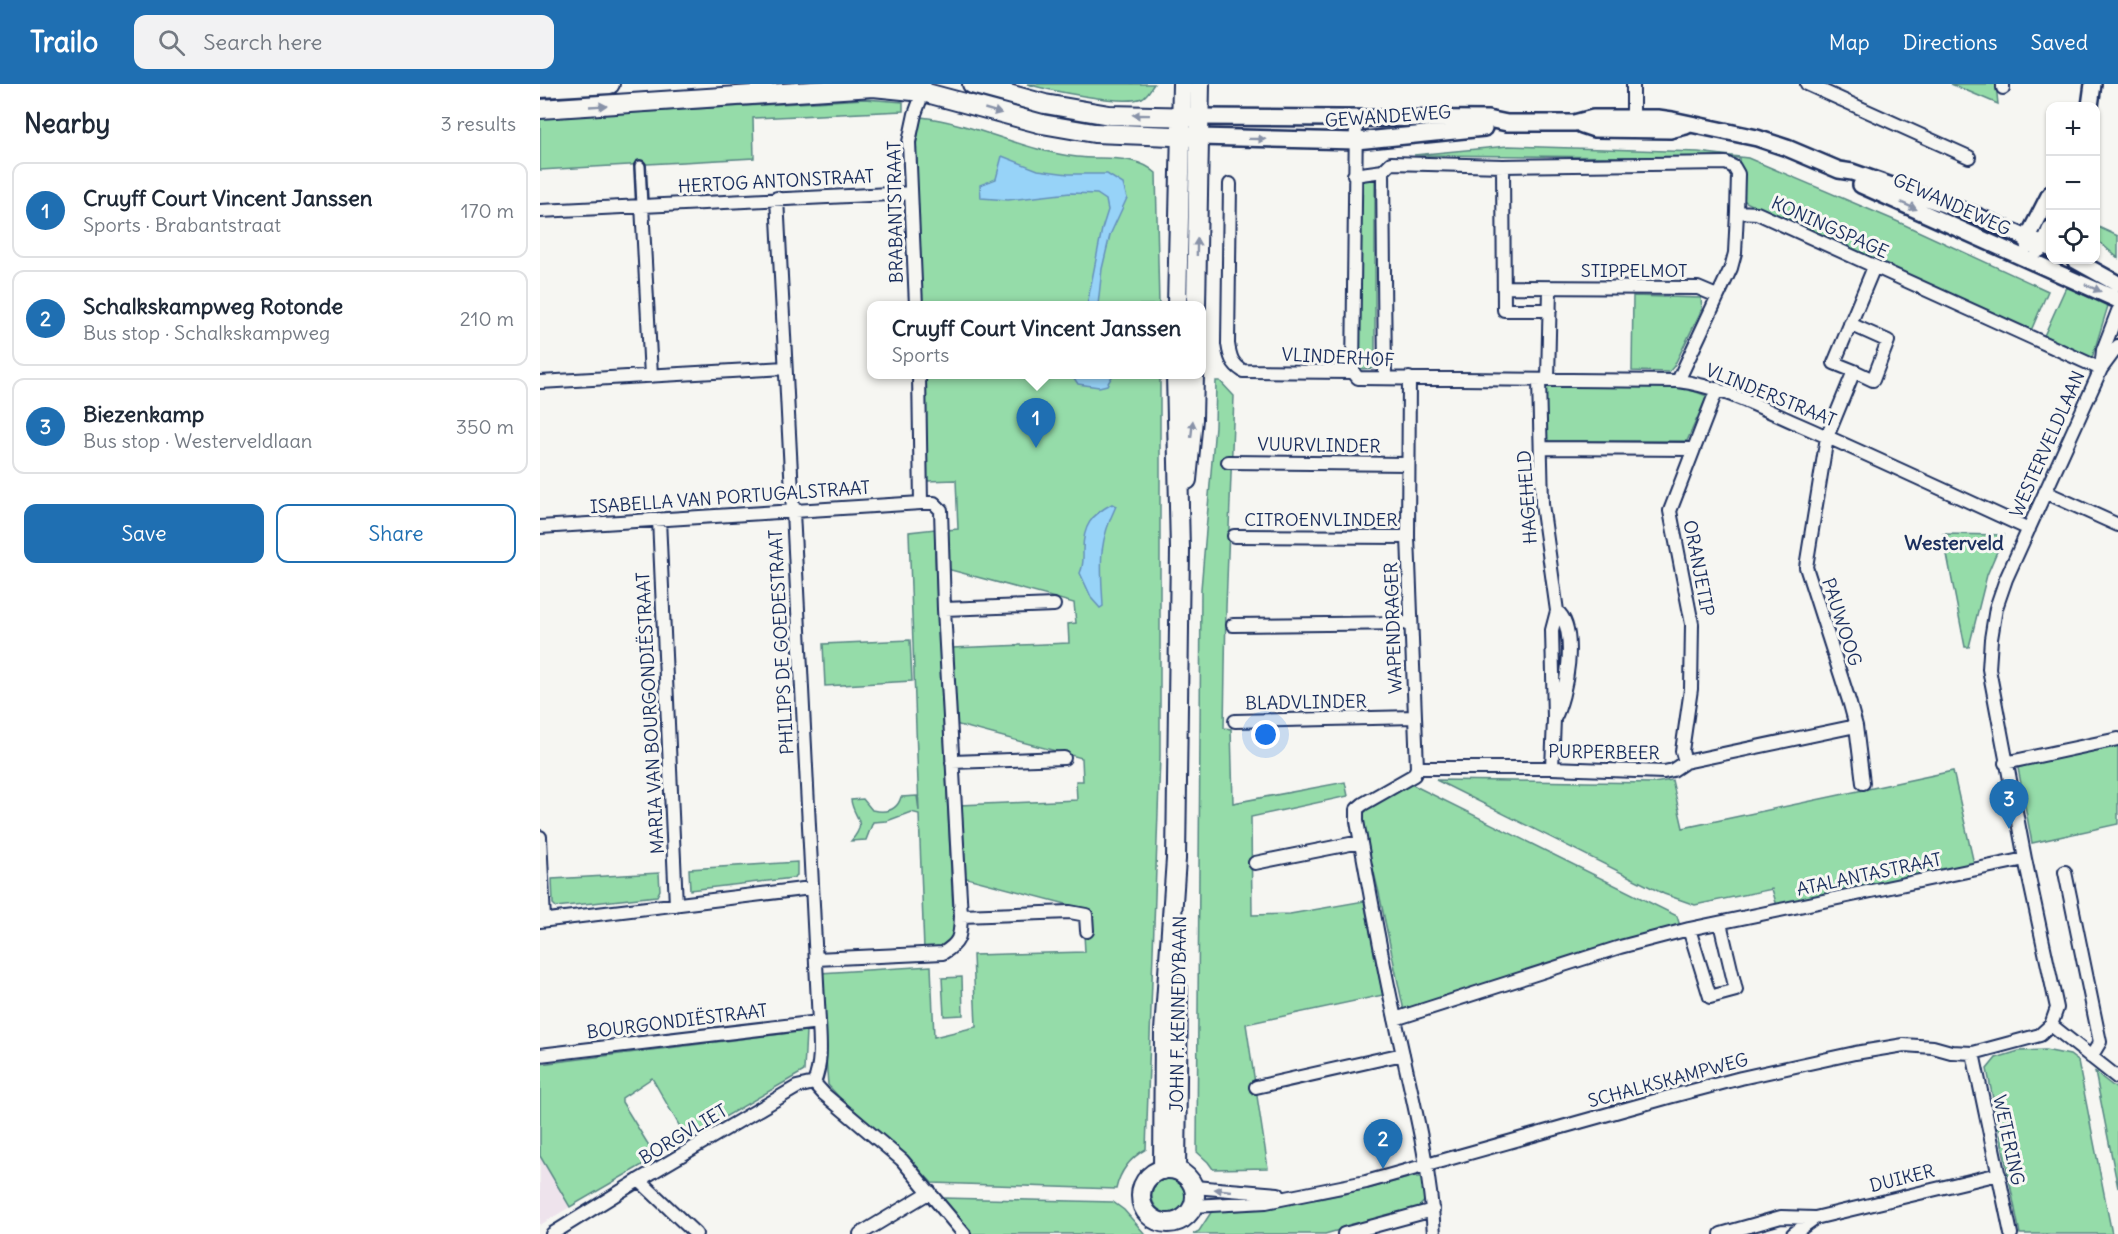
<!DOCTYPE html>
<html lang="en">
<head>
<meta charset="utf-8">
<style>
	:root { --surface:#fff; --page:#f2f2f3; --text:#1f2937; --muted:#747a83; --line:#e0e1e3; --accent:#1f6fb2 }
	body { margin:0; font-family:Delius,sans-serif; background:var(--page); color:var(--text) }
	.controls { position:absolute; right:18px; top:18px; display:grid; overflow:hidden; border-radius:12px; box-shadow:0 2px 4px #0004 }
	.controls button { width:54px; height:54px; display:grid; place-items:center; padding:0; border:0; border-bottom:2px solid var(--line); background:var(--surface); color:var(--text); font:30px sans-serif }
	.you { position:absolute; left:726px; top:651px; width:21px; height:21px; margin:-15px; border:4px solid #fff; border-radius:50%; background:#1a73e8; box-shadow:0 0 0 9px #1a73e833 }
	.badge { display:grid; place-items:center; width:39px; height:39px; border-radius:50%; background:var(--accent); color:#fff; font-size:20px; font-weight:700 }
	.pin { position:absolute; translate:-50% -50px; filter:drop-shadow(0 2px 3px #0008) }
	.pin::after { content:''; position:absolute; top:32px; width:21px; height:18px; background:inherit; clip-path:polygon(0 0,100% 0,50% 100%) }
	.popup { position:absolute; left:327px; top:217px; width:339px; height:78px; box-sizing:border-box; display:grid; place-content:center; border-radius:12px; background:var(--surface); filter:drop-shadow(0 2px 4px #0005); font-size:20px; white-space:nowrap; color:var(--muted) }
	.popup b { font-size:22px; color:var(--text) }
	.popup::after { content:''; position:absolute; left:50%; top:100%; margin-left:-12px; border:12px solid transparent; border-top-color:var(--surface) }
	.list { margin:0; padding:0; list-style:none }
	h2 { display:flex; justify-content:space-between; align-items:center; height:78px; margin:0; padding:0 24px; font-size:26px }
	h2 small { font-size:20px; font-weight:400; color:var(--muted) }
	.list li { display:grid; grid-template-columns:39px 1fr auto; gap:18px; align-items:center; box-sizing:border-box; height:96px; margin:0 12px 12px; padding:0 12px; border:2px solid var(--line); border-radius:12px }
	.list b { display:block; font-size:22px; white-space:nowrap }
	.list p { margin:0; font-size:20px; white-space:nowrap; color:var(--muted) }
	.list em { font-size:20px; font-style:normal; color:var(--muted) }
	.actions { display:flex; gap:12px; padding:18px 24px }
	.actions a { flex:1; padding:14px 0; border:2px solid var(--accent); border-radius:12px; text-align:center; font-size:21px; color:var(--accent) }
	.actions .main { background:var(--accent); color:#fff }
	.icon { flex:none; width:33px; height:33px; fill:none; stroke:currentColor; stroke-width:2; stroke-linecap:round; stroke-linejoin:round }
	.map { position:relative; flex:none; width:1578px; height:1150px; overflow:hidden }
	header { display:flex; align-items:center; gap:36px; box-sizing:border-box; height:84px; padding:0 30px; background:var(--accent); color:#fff }
	header strong { font-size:28px }
	nav { display:flex; gap:33px; margin-inline-start:auto; font-size:21px }
	.search { width:420px; height:54px; background:var(--page); display:flex; align-items:center; gap:15px; box-sizing:border-box; padding:0 21px; border-radius:12px; color:var(--muted); font-size:22px }
	main { display:flex }
	aside { flex:1; background:var(--surface) }
	.map>svg:first-child { display:block }
</style>
</head>
<body>
<header>
<strong>Trailo</strong>
<div class="search"><svg class="icon" aria-label="search" viewBox="0 0 24 24"><circle cx="10" cy="10" r="6"/><path d="M15 15l6 6"/></svg>Search here</div>
<nav><a>Map</a><a>Directions</a><a>Saved</a></nav>
</header>
<main>
<aside>
<h2>Nearby<small>3 results</small></h2>
<ul class="list">
<li><span class="badge">1</span><div><b>Cruyff Court Vincent Janssen</b><p>Sports · Brabantstraat</p></div><em>170 m</em></li>
<li><span class="badge">2</span><div><b>Schalkskampweg Rotonde</b><p>Bus stop · Schalkskampweg</p></div><em>210 m</em></li>
<li><span class="badge">3</span><div><b>Biezenkamp</b><p>Bus stop · Westerveldlaan</p></div><em>350 m</em></li>
</ul>
<div class="actions"><a class="main">Save</a><a>Share</a></div>
</aside>
<div class="map">
<svg width="1578" height="1150" viewBox="0 0 1578 1150">
	<rect width="100%" height="100%" fill="#f6f6f2"/>
	<filter id="ink" filterUnits="userSpaceOnUse"><feTurbulence type="fractalNoise" baseFrequency=".0167" numOctaves="2"/><feDisplacementMap in="SourceGraphic" scale="12" xChannelSelector="R" yChannelSelector="G"/><feConvolveMatrix kernelMatrix="1 2 1 2 8 2 1 2 1" color-interpolation-filters="sRGB"/></filter>
	<g filter="url(#ink)">
		<path fill="#eee3ec" d="M0,1072L30,1123L0,1141Z"/>
		<path fill="#95dca9" stroke="#588684" stroke-width="1.5" d="M487,0H614C610,5 608,11 602,14C583,22 508,6 487,0Z
			M1411,0H1456L1458,20Z
			M325,15L363,18V27L213,34L214,74L0,86V34Z
			M381,33C435,39 483,67 537,73C563,76 596,70 616,89L619,221L381,222L376,61Z
			M968,62L1158,68L1208,74L1354,136L1508,207L1490,249L1287,157L1206,118L1200,112L1199,74L874,71Z
			M835,93V284L819,285L818,99Z
			M1556,142L1578,152V174L1556,155Z
			M1526,203L1568,222L1552,274L1548,275L1503,254Z
			M1093,212L1161,214L1162,225L1134,282L1129,288L1092,287Z
			M384,291H620V672L606,1065C590,1074 580,1087 576,1105L392,1099L368,1073L299,1013L288,1001L280,889L391,882L394,953L436,943L433,871L545,868L544,850L549,826L423,793L419,721L537,716L536,697H543L542,674L415,640L412,564L529,559L528,540L536,539L534,519L407,485L406,446L418,445L416,396L387,397L384,361Z
			M676,297H680L694,312L686,523L684,644L691,645L693,719L805,698L808,712L711,733L712,831L750,830L824,817L843,911L706,940L728,1084L673,1085L668,1078L657,1068L661,505L675,342Z
			M1137,301L1167,312L1147,357H1006L1003,302Z
			M395,445V475L414,846L413,856L404,864L384,866L379,730L371,728L347,737L333,738L326,756L311,757C329,737 313,734 311,716L323,715L332,726C345,729 357,727 361,713L377,712L379,727L369,448Z
			M1403,450L1464,451L1447,491L1429,563H1425Z
			M370,556L372,597L285,602L283,560Z
			M1578,661V740L1492,759L1478,684L1495,678Z
			M1413,687L1434,780L1237,822L1232,805L1155,821L1124,810L896,696L1113,699L1132,696L1143,744Z
			M869,699L1137,832L1140,842L864,927L839,809L822,740L823,726Z
			M257,778V791L253,794L150,806L149,785Z
			M119,789L120,806L117,812L16,823L13,820L12,795Z
			M422,893L423,931L404,932L402,894Z
			M266,947L264,987L147,1055L112,994L82,1014V1018L116,1073L30,1123L0,1072V980Z
			M1505,966L1530,971L1538,977L1572,1150H1480L1447,985L1456,974L1479,967Z
			M1555,988L1578,1006V1104Z
			M872,1093H880L883,1098L886,1115L878,1124L785,1150H653L659,1147L672,1127L779,1115L823,1106Z
			M612 1112a17 17 0 1 1 34 0a17 17 0 1 1-34 0Z
			M403,1114L573,1118L584,1126L605,1150H429Z"/>
		<path fill="#97d3f8" stroke="#6591ba" stroke-width="1.5" d="M462,72L498,86L528,90H567L583,100L587,114L570,151L562,185L558,221H547L562,145L568,126L566,116L557,110L530,109L468,116L441,114L440,101L456,95Z
			M532,291V290L573,291L567,301L559,303L538,300Z
			M572,420L576,422C557,462 561,481 563,522L560,524L552,515L540,489C544,481 543,475 543,466C543,442 551,431 572,420Z"/>
		<g fill="none" stroke-linecap="round" stroke-linejoin="round">
			<defs>
				<path id="pedestrian" d="M100,82L102,121"/>
				<path id="minor" d="M1267,0L1429,73
					M1463,4V0
					M1093,41V0
					M963,82L964,226H1010
					M843,87L845,294
					M814,91L843,87L851,79L963,82L1186,79L1194,83L1198,90L1197,128L1217,129L1561,285
					M690,100L688,260C690,273 692,280 703,287L813,288L818,294L1138,297C1180,302 1219,323 1258,340C1336,374 1412,410 1489,445
					M237,114L279,938C280,959 282,979 274,999
					M102,121L111,292
					M0,127L371,109
					M964,203L1158,204L1177,212
					M376,222L369,58L375,30L385,3
					M1310,240L1348,257L1333,296L1314,287
					M1561,285L1563,266L1578,227
					M813,288L816,35
					M379,290L381,419H394L401,426L404,525L421,832L530,828L546,831L547,847
					M869,294L868,453L877,684L874,691L823,720L817,725V737C829,804 841,872 856,939C871,1009 890,1078 894,1150
					M999,296L1002,420L1017,527
					M1008,296L1010,204
					M1138,297L1191,184L1195,169L1197,128
					M0,298L245,284
					M1001,364L1154,365
					M688,378L868,380
					M1505,408L1578,441
					M119,435L136,821
					M0,443L381,419
					M694,452L868,453
					M404,525L514,521
					M1017,527C1039,545 1026,613 1014,635L1012,546Z
					M693,541L870,539
					M695,637L875,633
					M412,678L524,674
					M1145,678L1142,667L1151,605L1152,540L1130,427L1177,305
					M1465,679L1578,655
					M877,684H1012L1124,688L1133,686L1145,678L1316,642
					M1012,684L1014,635
					M1323,699L1316,642L1310,620L1266,483L1287,353L1314,287L1294,279L1334,183
					M0,753L4,836
					M715,779L820,758
					M1525,788L1560,958L1551,973
					M0,837L271,804
					M1149,845L1170,913L1196,906L1180,839
					M276,875L403,869C421,858 420,852 421,832
					M855,935L1080,863L1149,845L1485,775
					M1511,941L1578,994
					M1433,969L1471,1150
					M0,971L279,938
					M274,999L284,1010L362,1076L424,1150
					M716,1003L863,970
					M654,1103L738,1110
					M653,1122L726,1118L826,1098L1129,1013L1201,994L1315,969L1364,961L1393,963L1411,968L1433,969L1500,951L1511,941L1517,924L1485,775L1449,585L1451,555L1456,524L1466,495L1561,285L1578,262
					M12,1150L99,1096
					M156,1150L99,1096L257,1003L274,999
					M320,1150L390,1108
					M804,1150L893,1126
					M1181,1150L1241,1133L1275,1134L1459,1090
					M1253,1150L1275,1134"/>
				<path id="tertiary" d="M1550,22L1553,0
					M659,33L948,35L967,39H1034L1053,34H1118L1132,36L1217,54L1247,64L1299,86L1312,88L1432,130L1510,164
					M1042,41L1054,45L1130,46L1146,42
					M659,53L816,57L944,44
					M1321,101L1578,216
					M1488,161V153L1510,110
					M1498,166L1504,161L1510,146
					M1535,176L1578,200"/>
				<path id="secondary" d="M432,0L505,20L569,31L659,33
					M0,4L70,0
					M0,25L333,3L383,8L502,40L554,49L659,53
					M637,222L642,0
					M656,222L660,0
					M647,396L653,335L654,290
					M601 1112a27 27 0 1 1 54 0a27 27 0 1 1-54 0Z
					M623,1086L624,947L636,775L640,466L636,290
					M636,1086L638,905"/>
			</defs>
			<use href="#pedestrian" stroke="#1b2f5e" stroke-width="14"/>
			<use href="#minor" stroke="#1b2f5e" stroke-width="16"/>
			<use href="#tertiary" stroke="#1b2f5e" stroke-width="20"/>
			<use href="#secondary" stroke="#1b2f5e" stroke-width="22"/>
			<use href="#pedestrian" stroke="#f6f6f2" stroke-width="9"/>
			<use href="#minor" stroke="#f6f6f2" stroke-width="12"/>
			<use href="#tertiary" stroke="#f6f6f2" stroke-width="15"/>
			<use href="#secondary" stroke="#f6f6f2" stroke-width="18"/>
		</g>
		<defs><path id="oneway-solid" d="M-6-.8H1V-3.2L6.5 0L1 3.2V.8H-6Z" transform="scale(1.5)"/></defs>
		<g fill="#8892a8">
			<use href="#oneway-solid" transform="translate(58 22) rotate(-3)"/>
			<use href="#oneway-solid" transform="translate(453 27) rotate(16)"/>
			<use href="#oneway-solid" transform="translate(601 31) rotate(-179)"/>
			<use href="#oneway-solid" transform="translate(717 55) rotate(1)"/>
			<use href="#oneway-solid" transform="translate(1369 122) rotate(24)"/>
			<use href="#oneway-solid" transform="translate(657 163) rotate(-89)"/>
			<use href="#oneway-solid" transform="translate(1553 204) rotate(24)"/>
			<use href="#oneway-solid" transform="translate(652 345) rotate(-84)"/>
			<use href="#oneway-solid" transform="translate(683 1106) rotate(-174)"/>
		</g>
	</g>
	<g text-anchor="middle" dominant-baseline="central" stroke-width="6" stroke-linejoin="round" paint-order="stroke">
		<g font-size="18" fill="#1b2f5e" stroke="#f6f6f2">
			<text transform="translate(848 32) rotate(-4)">GEWANDEWEG</text>
			<text transform="translate(236 97) rotate(-3)">HERTOG ANTONSTRAAT</text>
			<text transform="translate(1412 120) rotate(24)">GEWANDEWEG</text>
			<text transform="translate(355 128) rotate(-91)">BRABANTSTRAAT</text>
			<text transform="translate(1290 143) rotate(24)">KONINGSPAGE</text>
			<text x="1094" y="186">STIPPELMOT</text>
			<text transform="translate(798 273) rotate(3)">VLINDERHOF</text>
			<text transform="translate(1231 311) rotate(22)">VLINDERSTRAAT</text>
			<text transform="translate(1507 360) rotate(-66)">WESTERVELDLAAN</text>
			<text transform="translate(779 361) rotate(1)">VUURVLINDER</text>
			<text transform="translate(190 413) rotate(-4)">ISABELLA VAN PORTUGALSTRAAT</text>
			<text transform="translate(987 413) rotate(-94)">HAGEHELD</text>
			<text x="781" y="435">CITROENVLINDER</text>
			<text transform="translate(1159 484) rotate(79)">ORANJETIP</text>
			<text transform="translate(1302 538) rotate(72)">PAUWOOG</text>
			<text transform="translate(853 544) rotate(-92)">WAPENDRAGER</text>
			<text transform="translate(241 558) rotate(-93)">PHILIPS DE GOEDESTRAAT</text>
			<text transform="translate(766 618) rotate(-1)">BLADVLINDER</text>
			<text transform="translate(110 629) rotate(-93)">MARIA VAN BOURGONDIËSTRAAT</text>
			<text transform="translate(1064 668) rotate(1)">PURPERBEER</text>
			<text transform="translate(1329 790) rotate(-12)">ATALANTASTRAAT</text>
			<text transform="translate(638 930) rotate(-89)">JOHN F. KENNEDYBAAN</text>
			<text transform="translate(137 937) rotate(-7)">BOURGONDIËSTRAAT</text>
			<text transform="translate(1128 996) rotate(-15)">SCHALKSKAMPWEG</text>
			<text transform="translate(143 1050) rotate(-31)">BORGVLIET</text>
			<text transform="translate(1469 1056) rotate(78)">WETERING</text>
			<text transform="translate(1362 1094) rotate(-14)">DUIKER</text>
		</g>
		<g font-size="20" font-weight="bold" fill="#1b2f5e" stroke="#f6f6f2">
			<text x="1414" y="458">Westerveld</text>
		</g>
	</g>
</svg>
<div class="controls">
<button>+</button>
<button>−</button>
<button><svg class="icon" aria-label="locate" viewBox="0 0 24 24"><circle cx="12" cy="12" r="6"/><path d="M12 2v4M12 18v4M2 12h4M18 12h4"/></svg></button>
</div>
<div class="you"></div>
<div class="pin badge" style="left:496px;top:364px">1</div>
<div class="popup"><b>Cruyff Court Vincent Janssen</b>Sports</div>
<div class="pin badge" style="left:843px;top:1085px">2</div>
<div class="pin badge" style="left:1469px;top:745px">3</div>
</div>
</main>
</body>
</html>
